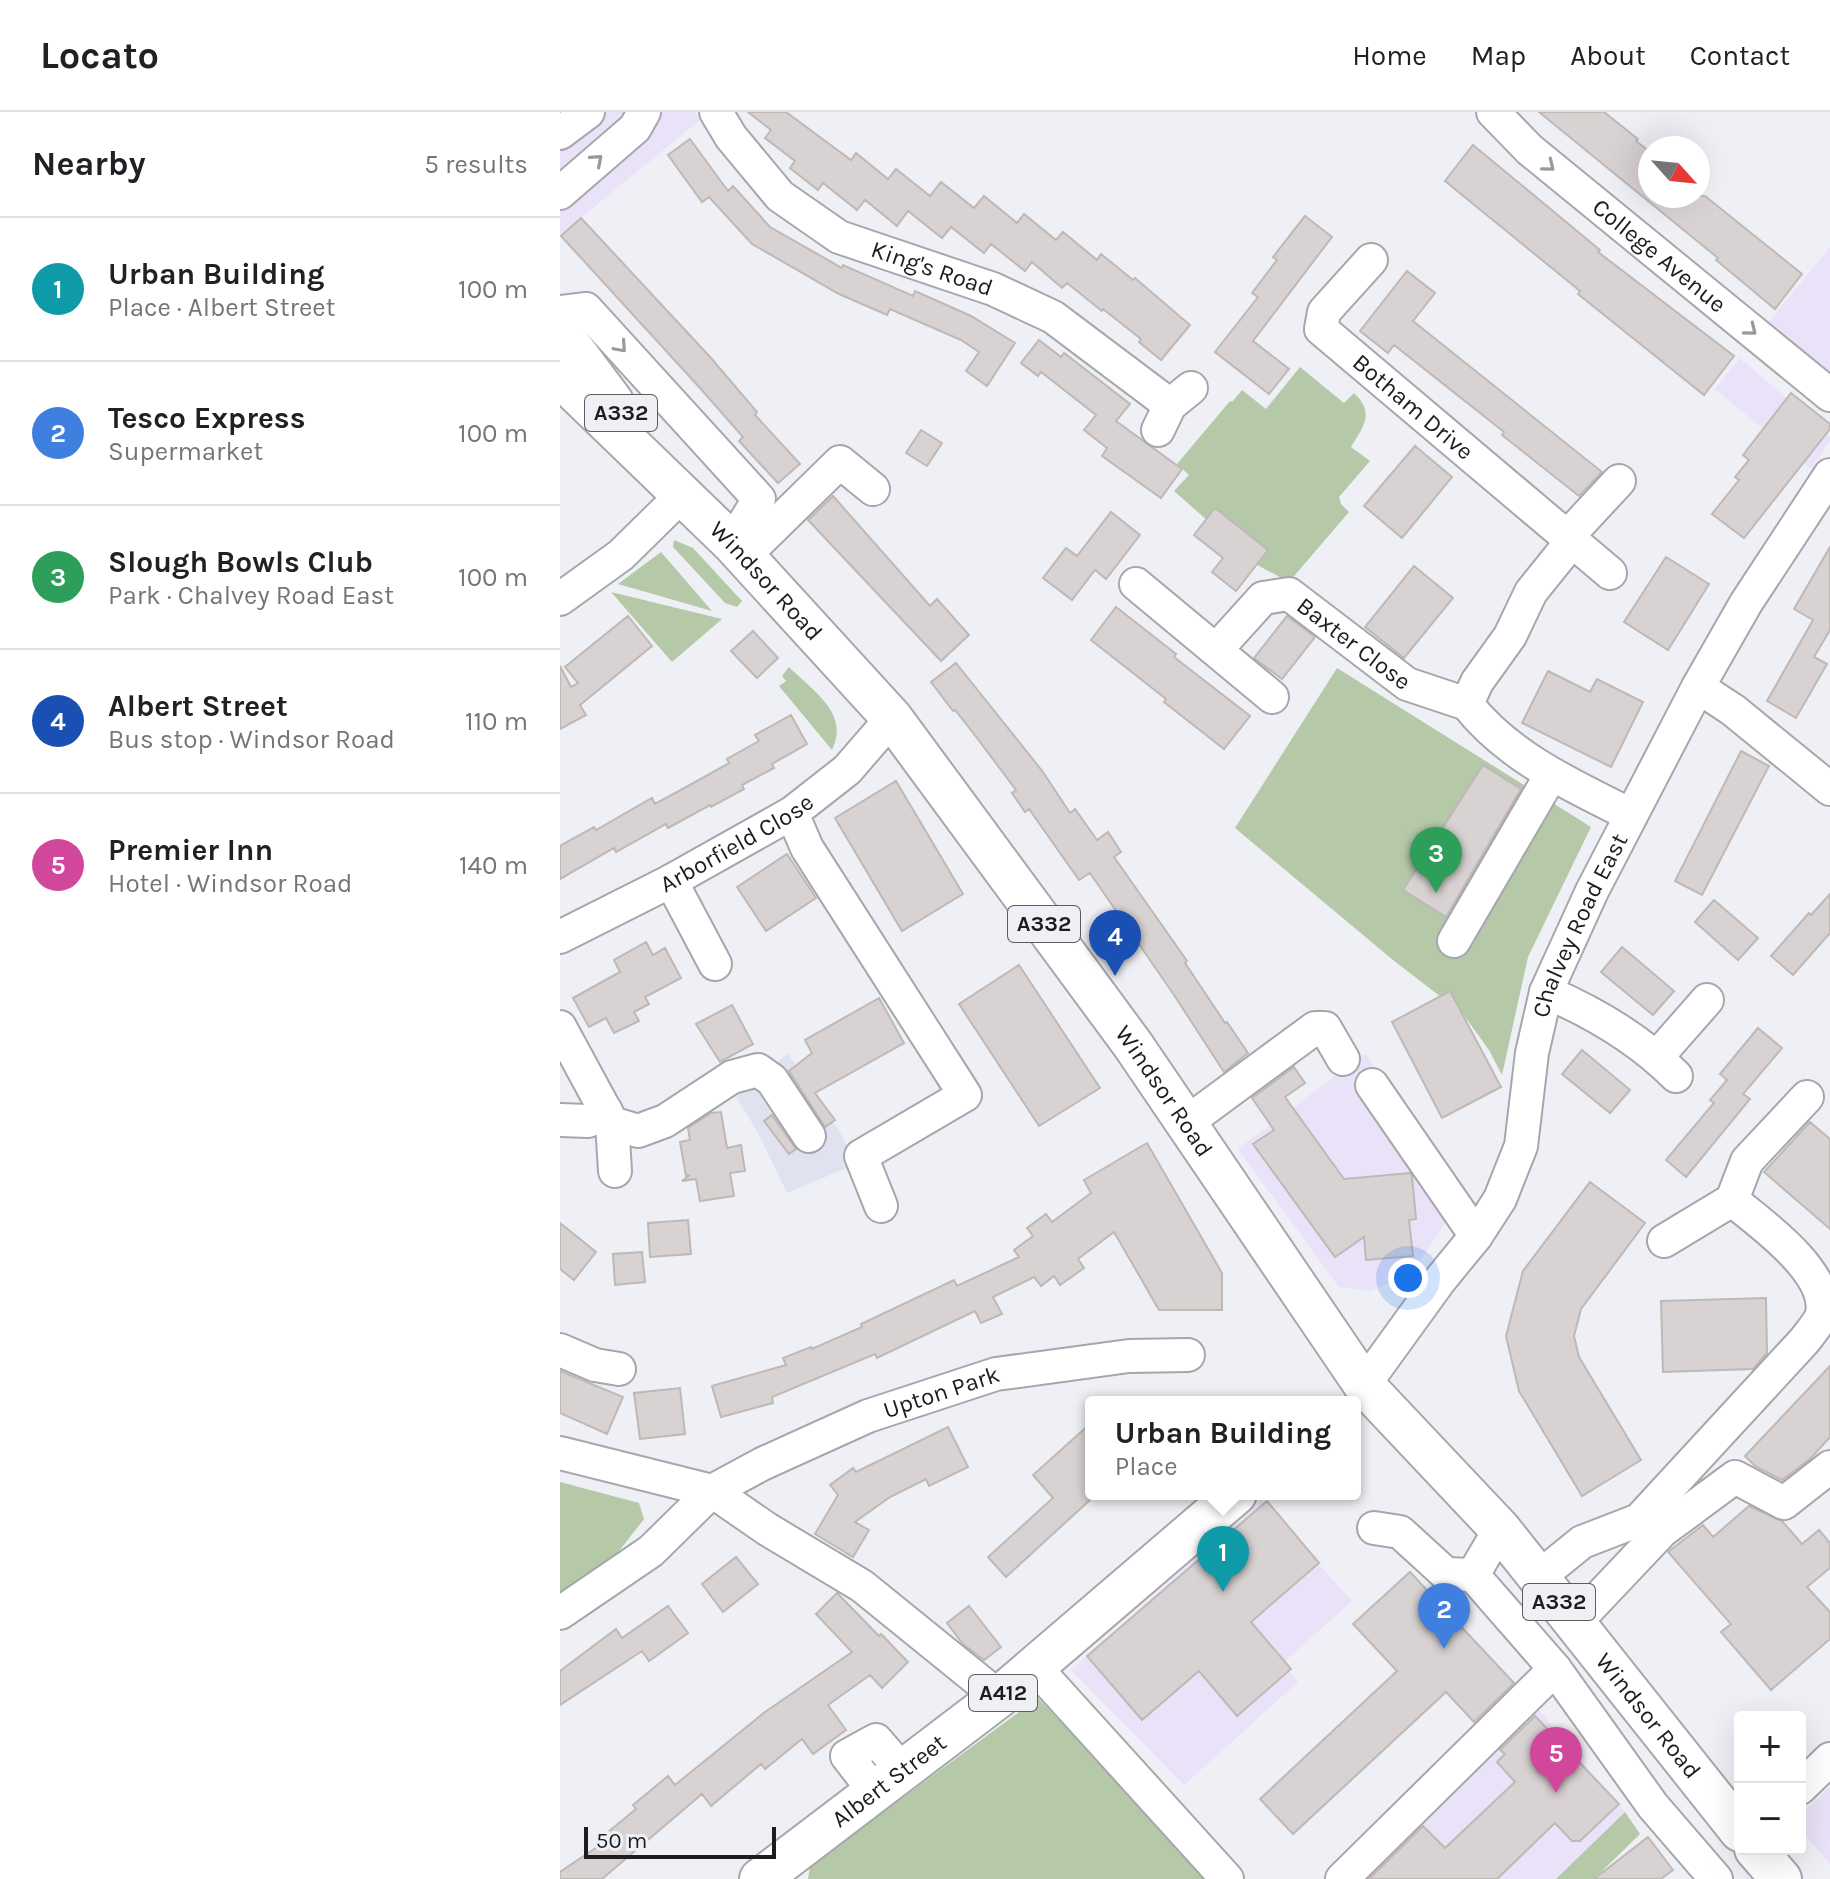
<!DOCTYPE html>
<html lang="en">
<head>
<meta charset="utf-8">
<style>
	:root { --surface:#fff; --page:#f2f2f2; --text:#202124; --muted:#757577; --line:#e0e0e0; --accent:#99701c }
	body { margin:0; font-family:Karla,sans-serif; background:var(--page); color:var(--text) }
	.controls { position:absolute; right:24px; bottom:24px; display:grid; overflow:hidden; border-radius:8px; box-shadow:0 8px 32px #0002 }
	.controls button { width:72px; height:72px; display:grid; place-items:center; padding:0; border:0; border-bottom:2px solid var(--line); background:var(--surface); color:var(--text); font:40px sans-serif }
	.compass { position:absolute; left:1078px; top:24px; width:72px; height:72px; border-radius:50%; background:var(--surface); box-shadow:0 8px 32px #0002; rotate:117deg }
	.scale { position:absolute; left:24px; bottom:20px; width:192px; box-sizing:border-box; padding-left:8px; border:4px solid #1d1d1f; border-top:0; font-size:22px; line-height:28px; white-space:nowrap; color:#1d1d1f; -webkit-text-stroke:6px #eff0f5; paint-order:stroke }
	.you { position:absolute; left:848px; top:1166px; width:28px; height:28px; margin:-20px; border:6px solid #fff; border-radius:50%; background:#1a73e8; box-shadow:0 0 0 12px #1a73e833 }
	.badge { display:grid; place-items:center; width:52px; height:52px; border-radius:50%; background:var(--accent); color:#fff; font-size:26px; font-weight:700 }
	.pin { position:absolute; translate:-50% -66px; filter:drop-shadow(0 2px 4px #0008) }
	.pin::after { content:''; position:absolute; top:42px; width:28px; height:24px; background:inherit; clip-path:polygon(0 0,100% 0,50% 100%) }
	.popup { position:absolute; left:525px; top:1284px; width:276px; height:104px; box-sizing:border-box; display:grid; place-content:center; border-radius:8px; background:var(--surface); filter:drop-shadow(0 2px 6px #0005); font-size:26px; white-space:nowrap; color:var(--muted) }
	.popup b { font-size:30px; color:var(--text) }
	.popup::after { content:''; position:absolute; left:50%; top:100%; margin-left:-16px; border:16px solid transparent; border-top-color:var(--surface) }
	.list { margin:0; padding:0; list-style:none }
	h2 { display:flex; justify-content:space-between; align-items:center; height:104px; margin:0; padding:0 32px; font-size:34px }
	h2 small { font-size:26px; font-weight:400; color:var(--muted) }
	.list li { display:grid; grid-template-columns:52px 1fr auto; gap:24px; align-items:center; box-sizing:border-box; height:144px; padding:0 32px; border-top:2px solid var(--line) }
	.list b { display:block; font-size:30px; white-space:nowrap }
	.list p { margin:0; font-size:26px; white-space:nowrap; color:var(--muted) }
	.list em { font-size:26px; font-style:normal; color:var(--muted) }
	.map { position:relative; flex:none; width:1270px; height:1767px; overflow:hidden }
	header { display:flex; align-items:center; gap:48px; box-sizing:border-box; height:112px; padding:0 40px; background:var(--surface); border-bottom:2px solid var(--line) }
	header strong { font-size:38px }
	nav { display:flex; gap:44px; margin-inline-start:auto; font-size:28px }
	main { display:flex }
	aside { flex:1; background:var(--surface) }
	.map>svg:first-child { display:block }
</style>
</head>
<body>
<header>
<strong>Locato</strong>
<nav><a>Home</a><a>Map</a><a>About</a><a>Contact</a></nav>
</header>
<main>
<aside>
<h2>Nearby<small>5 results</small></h2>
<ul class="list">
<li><span class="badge" style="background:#0f9aa8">1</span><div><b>Urban Building</b><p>Place · Albert Street</p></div><em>100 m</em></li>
<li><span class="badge" style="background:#3f7fe0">2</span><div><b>Tesco Express</b><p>Supermarket</p></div><em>100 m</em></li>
<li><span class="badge" style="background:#2e9e5b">3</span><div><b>Slough Bowls Club</b><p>Park · Chalvey Road East</p></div><em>100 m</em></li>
<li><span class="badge" style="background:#1a4fb4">4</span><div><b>Albert Street</b><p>Bus stop · Windsor Road</p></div><em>110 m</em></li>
<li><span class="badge" style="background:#d1479c">5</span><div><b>Premier Inn</b><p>Hotel · Windsor Road</p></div><em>140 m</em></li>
</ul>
</aside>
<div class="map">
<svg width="1270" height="1767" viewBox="0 0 1270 1767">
	<rect width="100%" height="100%" fill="#eff0f5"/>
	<path fill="#e9e2f8" d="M0,0H134L140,8L0,123Z
		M1270,135V267L1206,213Z
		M1180,246L1270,324V329L1251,357L1155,277Z
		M806,941L893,1101L857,1152L836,1168L811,1179L779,1175L678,1037Z
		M701,1388L792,1489L722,1552L738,1570L624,1673L511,1558Z
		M979,1598L1065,1700L996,1767H795L876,1697Z
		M1270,1675V1752L1240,1717V1703Z"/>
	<path fill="#e1e2ef" d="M228,941L284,1027L294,1053L227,1081L197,1019L176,985Z"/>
	<path fill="#b5c8a8" d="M740,255L784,291L794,281C815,301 804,314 791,335L810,349L779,385L781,392L789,400L729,470L699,454L614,379L629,363L617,352L670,289L672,290L682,278L706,297Z
		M114,428L133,436L182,489L177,495L165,491L113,435Z
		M101,440L152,499L58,472Z
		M51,480L162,507L112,550Z
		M229,555C253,579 290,601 272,638L219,574L226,569L222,564Z
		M777,556L1031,715L968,845L942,963L929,938L903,902L833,848L675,716Z
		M0,1370L79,1391L84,1407L16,1494L0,1487Z
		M478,1586L651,1767H248L250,1754Z
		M1065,1700L1080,1722L1034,1767H996Z"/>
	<path fill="#d9d2d2" stroke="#beb8b7" stroke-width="2" d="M188,0H226L291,48L296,41L328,67L336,57L370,84L381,70L414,96L424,84L457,111L464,102L496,128L503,120L537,148L541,142L573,168L575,166L630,213L601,248L579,230L581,227L543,197L542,199L507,171L502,176L472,150L465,159L431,132L424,141L391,115L382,126L348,99L337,114L305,88L297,98L263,71L258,78L230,56L235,49L205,26L211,18Z
		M979,0H1044L1078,27L1076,29L1090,40V84H1145L1242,162L1215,197L1156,148L1158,146Z
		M130,27L168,79L173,74L210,115L282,156L283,153L353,184L355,179L411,204L455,231L427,274L406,259L419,240L401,228L330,197L327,203L279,182L192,132L149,85L142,90L108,43Z
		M913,33L1040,138L1038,140L1174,244L1144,283L1018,182L1020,179L885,69Z
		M745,104L772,125L693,229L729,257L709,282L655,240L698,185L692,181L717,148L713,145Z
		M21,106L151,246L197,300L195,303L240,352L218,371L179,329L183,325L140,276L1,124Z
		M847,159L875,181L853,209L1042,360L1019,384L942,323L944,320L834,233L828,241L800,219Z
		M479,228L501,245L504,241L570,292L556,309L622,357L601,386L542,344L547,336L524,318L536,303L481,260L478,264L461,251Z
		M1231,281L1270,312V317L1184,426L1152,402L1179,368L1175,365L1189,348L1183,343Z
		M361,318L382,331L367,354L346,341Z
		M855,334L892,365L842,426L804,394Z
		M273,384L370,494L377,487L409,523L381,549L248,408Z
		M655,396L708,438L676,479L652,460L663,446L634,423Z
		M551,400L580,423L546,467L535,458L512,488L483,466L506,436L517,444Z
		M1270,435V518L1254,545L1267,552L1236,606L1207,589L1253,508L1234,497Z
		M1106,445L1149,472L1108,538L1064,510Z
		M854,454L893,486L844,546L805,515Z
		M556,495L616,542L614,545L690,604L664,637L604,590L606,587L531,528Z
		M68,504L92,534L20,593L26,603L0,617V554L11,575L18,571L5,555Z
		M727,504L755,525L722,567L694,546Z
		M193,519L218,546L197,566L171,539Z
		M396,551L483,660L510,701L515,697L537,728L548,720L561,740L554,745L627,849L625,851L665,911L667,910L688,941L664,960L614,883L530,761L519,768L469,697L465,700L452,681L456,678L414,622L395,598L393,599L371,570Z
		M988,559L1030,580L1037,567L1083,590L1051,655L962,611Z
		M231,603L247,632L212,652L214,656L182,673L184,677L151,695L150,693L108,716L106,712L56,740L54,736L0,767V734L34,715L36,718L92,686L95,692L128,674L169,651L167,647L199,629L195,623Z
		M1181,639L1209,654L1142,783L1115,769Z
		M923,653L961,677L886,805L843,778Z
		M336,669L403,782L342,819L275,706Z
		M227,742L256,786L206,819L177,775Z
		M1270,782V821L1233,863L1211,844L1249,801L1251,803Z
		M1154,788L1198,826L1178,848L1135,810Z
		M86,830L93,843L105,836L121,866L85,885L89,892L74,900L79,909L54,921L46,906L29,915L13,886L60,860L54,848Z
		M1062,835L1114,879L1093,903L1041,860Z
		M459,853L540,976L479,1014L399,892Z
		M890,879L941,975L882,1006L832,910Z
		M319,886L344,931L255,981L275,1008L265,1015L229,959L252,941L245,928Z
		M172,893L193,932L160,950L136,912Z
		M1198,916L1222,936L1183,982L1190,987L1126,1065L1106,1048L1154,991L1150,988L1167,968L1160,962Z
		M1022,938L1070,978L1050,1001L1002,962Z
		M734,955L745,971L725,985L784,1067L850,1061L852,1064L856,1107L849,1108L853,1144L806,1148L804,1125L775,1145L693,1032L714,1018L692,986Z
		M161,1000L167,1036L181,1033L185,1059L170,1061L174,1084L140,1089L136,1067L122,1069L130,1063L126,1064L120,1030L130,1028L128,1016L151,1001Z
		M212,1003L236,1037L229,1042L204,1009Z
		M1250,1010L1270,1027V1117L1204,1060Z
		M587,1031L662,1161V1198H599L554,1120L518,1147L524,1156L500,1173L494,1164L481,1174L474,1165L433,1185L442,1202L421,1211L415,1199L317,1246L315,1242L212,1285L213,1291L161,1305L152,1274L226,1253L223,1246L251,1235L252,1237L302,1215L301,1212L394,1168L397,1174L459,1145L454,1138L473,1124L467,1116L486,1102L492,1110L531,1081L524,1068Z
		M1030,1070L1085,1111L1021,1197L1014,1224L1019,1245L1081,1348L1022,1384L959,1279L946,1224L963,1159Z
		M128,1108L131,1142L90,1145L88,1111Z
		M0,1111L36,1140L14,1168L0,1157Z
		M82,1140L85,1170L55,1173L53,1142Z
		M1206,1186L1207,1241L1193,1257L1103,1260L1101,1189Z
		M1270,1254V1325L1250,1347L1222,1368L1195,1354L1185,1344Z
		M0,1259L63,1285L47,1322L0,1301Z
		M120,1276L125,1322L80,1327L74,1281Z
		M531,1311V1387L446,1465L428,1445L493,1386L473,1363Z
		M388,1315L408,1355L369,1374L366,1367L330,1385L295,1410L309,1418L293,1445L255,1422L278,1383L270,1373L293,1356L296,1360Z
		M707,1389L759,1451L691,1510L731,1557L677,1604L639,1559L582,1608L527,1544Z
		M1189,1394L1222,1409L1242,1432L1259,1418L1270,1431V1456L1247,1475L1270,1500V1527L1211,1578L1161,1520L1171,1512L1108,1440L1143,1413L1153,1425Z
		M176,1445L198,1472L163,1500L142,1472Z
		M850,1460L954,1571L914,1610L886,1580L733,1722L700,1687L837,1559L793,1512Z
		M277,1481L319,1524L321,1522L348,1550L322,1576L310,1563L268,1593L286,1618L253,1642L242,1627L205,1657L201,1652L151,1694L142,1682L42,1767H0V1760L46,1729L42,1725L76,1697L73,1693L108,1664L115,1673L205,1600L292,1540L256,1502Z
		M108,1494L128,1521L89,1549L82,1539L0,1593V1559L56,1517L62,1526Z
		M409,1494L441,1535L424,1548L403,1532L387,1511Z
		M975,1604L1059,1692L1020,1729H1012L995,1711L937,1767H809L863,1714L885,1736L955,1670L937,1650L945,1642L940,1638Z
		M1088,1725L1113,1758L1101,1767H1034Z"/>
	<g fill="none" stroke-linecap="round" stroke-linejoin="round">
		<defs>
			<g id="minor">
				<path id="s1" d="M156,0L171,25L220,84L279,125L433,177L493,205L610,293"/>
				<path id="s2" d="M933,0L970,38L1270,283"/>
				<path d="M0,21L28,0"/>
				<path d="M0,81L75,16L84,0"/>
				<path id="s3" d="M811,148L764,200L761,217L1050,461"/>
				<path d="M0,200L26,197L199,387L172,431"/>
				<path d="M598,318L610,293L631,276"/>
				<path d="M1007,425L1059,369"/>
				<path d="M1012,429L971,480L950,524L917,570L907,592C948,645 1013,674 1071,703"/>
				<path d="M184,444L280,350L313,377"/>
				<path d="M576,472L712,585"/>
				<path d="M0,487L61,443L122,383"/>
				<path id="s4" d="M656,538L703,486L729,482L847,572L907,592"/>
				<path d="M1138,575L1173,598L1270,677"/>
				<path d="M232,701L247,736L405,983L301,1044L321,1094"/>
				<path d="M111,769L155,852"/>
				<path id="s5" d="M0,825L111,769L232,701L287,658L332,606"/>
				<path d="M894,829L991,663"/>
				<path d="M986,880C1033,900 1080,928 1116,964"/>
				<path d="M0,915L52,1011L55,1059"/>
				<path d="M1097,945L1147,888"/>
				<path d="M812,973L916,1124"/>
				<path d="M0,1008L28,1009L46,999"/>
				<path d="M52,1011L78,1019L105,1009L172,965L198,958L212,968L249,1024"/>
				<path d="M626,1011L755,916H765L783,947"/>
				<path d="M1104,1129L1172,1088L1187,1049L1247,985"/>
				<path d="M0,1238L35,1253L59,1257"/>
				<path id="s6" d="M804,1273L880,1168L916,1124L940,1087L961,1034L972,941L986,880L1032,779L1138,575L1186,491L1270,363"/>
				<path d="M0,1341L152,1379L207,1417L302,1474L439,1585"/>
				<path d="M814,1416L840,1420L886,1462L913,1463"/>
				<path d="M940,1417L913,1463L995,1557L1093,1694L1156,1767"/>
				<path d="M979,1465L1022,1430L1079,1408L1245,1228C1250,1221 1260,1210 1262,1202C1270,1160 1200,1111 1172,1088"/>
				<path id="s7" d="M0,1501L91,1439L152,1379L202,1352L308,1304L436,1262L569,1244L628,1243"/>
				<path d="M1015,1511L1102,1419L1175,1365L1224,1391L1270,1355"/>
				<path d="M474,1554L667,1767"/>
				<path d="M1240,1676L1270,1647"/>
				<path d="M315,1680L287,1644L316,1628L343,1659"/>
				<path d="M782,1767L995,1557"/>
			</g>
			<g id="major">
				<path d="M0,219L53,290"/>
				<path id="s8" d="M0,265L172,431L332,606L573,933L804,1273L940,1417L1180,1719"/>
				<path d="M1195,1737L1221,1767"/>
				<path id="s9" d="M200,1767L439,1585L676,1382"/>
			</g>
		</defs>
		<use href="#minor" stroke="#a6a7ac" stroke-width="36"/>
		<use href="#major" stroke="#a6a7ac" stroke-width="44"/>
		<use href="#minor" stroke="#fff" stroke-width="32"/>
		<use href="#major" stroke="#fff" stroke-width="40"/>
	</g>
	<defs><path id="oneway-chevron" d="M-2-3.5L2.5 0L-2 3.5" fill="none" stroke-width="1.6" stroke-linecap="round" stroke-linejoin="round" transform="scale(2)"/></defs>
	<g stroke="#99999a">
		<use href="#oneway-chevron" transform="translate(37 48) rotate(-41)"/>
		<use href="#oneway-chevron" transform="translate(989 54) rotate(39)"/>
		<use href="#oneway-chevron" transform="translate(1191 218) rotate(39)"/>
		<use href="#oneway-chevron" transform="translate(61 235) rotate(48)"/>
	</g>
	<g text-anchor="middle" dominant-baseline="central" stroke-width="7" stroke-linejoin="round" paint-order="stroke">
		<g fill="#eff0f5" stroke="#5c5c5f" stroke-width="2">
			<rect x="25" y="283" width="72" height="36" rx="6"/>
			<rect x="448" y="794" width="72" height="36" rx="6"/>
			<rect x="963" y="1472" width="72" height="36" rx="6"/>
			<rect x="409" y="1563" width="68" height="36" rx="6"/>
		</g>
		<g font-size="22" font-weight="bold" fill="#1d1d1f">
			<text x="61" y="301">A332</text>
			<text x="484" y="812">A332</text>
			<text x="999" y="1490">A332</text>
			<text x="443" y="1581">A412</text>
		</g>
		<g font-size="24" fill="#1d1d1f" stroke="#eff0f5">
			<text stroke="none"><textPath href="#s2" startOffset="220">College Avenue</textPath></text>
			<text stroke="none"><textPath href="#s1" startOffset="276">King's Road</textPath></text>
			<text stroke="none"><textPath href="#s3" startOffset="208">Botham Drive</textPath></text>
			<text stroke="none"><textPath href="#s8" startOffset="290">Windsor Road</textPath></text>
			<text stroke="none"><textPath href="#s4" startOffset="178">Baxter Close</textPath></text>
			<text stroke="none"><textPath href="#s5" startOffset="200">Arborfield Close</textPath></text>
			<text stroke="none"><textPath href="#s6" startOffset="518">Chalvey Road East</textPath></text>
			<text stroke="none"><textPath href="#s8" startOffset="938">Windsor Road</textPath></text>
			<text stroke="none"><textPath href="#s7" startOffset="446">Upton Park</textPath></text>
			<text stroke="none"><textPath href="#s8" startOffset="1730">Windsor Road</textPath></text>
			<text stroke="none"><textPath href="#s9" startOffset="162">Albert Street</textPath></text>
		</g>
	</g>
</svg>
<div class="controls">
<button>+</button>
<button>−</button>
</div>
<svg class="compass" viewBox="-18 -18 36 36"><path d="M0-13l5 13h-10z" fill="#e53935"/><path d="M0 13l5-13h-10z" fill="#757577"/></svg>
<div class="scale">50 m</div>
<div class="you"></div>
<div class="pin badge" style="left:663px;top:1480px;background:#0f9aa8">1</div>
<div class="popup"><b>Urban Building</b>Place</div>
<div class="pin badge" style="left:884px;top:1537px;background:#3f7fe0">2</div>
<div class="pin badge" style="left:876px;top:781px;background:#2e9e5b">3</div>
<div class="pin badge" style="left:555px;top:864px;background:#1a4fb4">4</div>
<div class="pin badge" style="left:996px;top:1681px;background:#d1479c">5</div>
</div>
</main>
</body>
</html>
